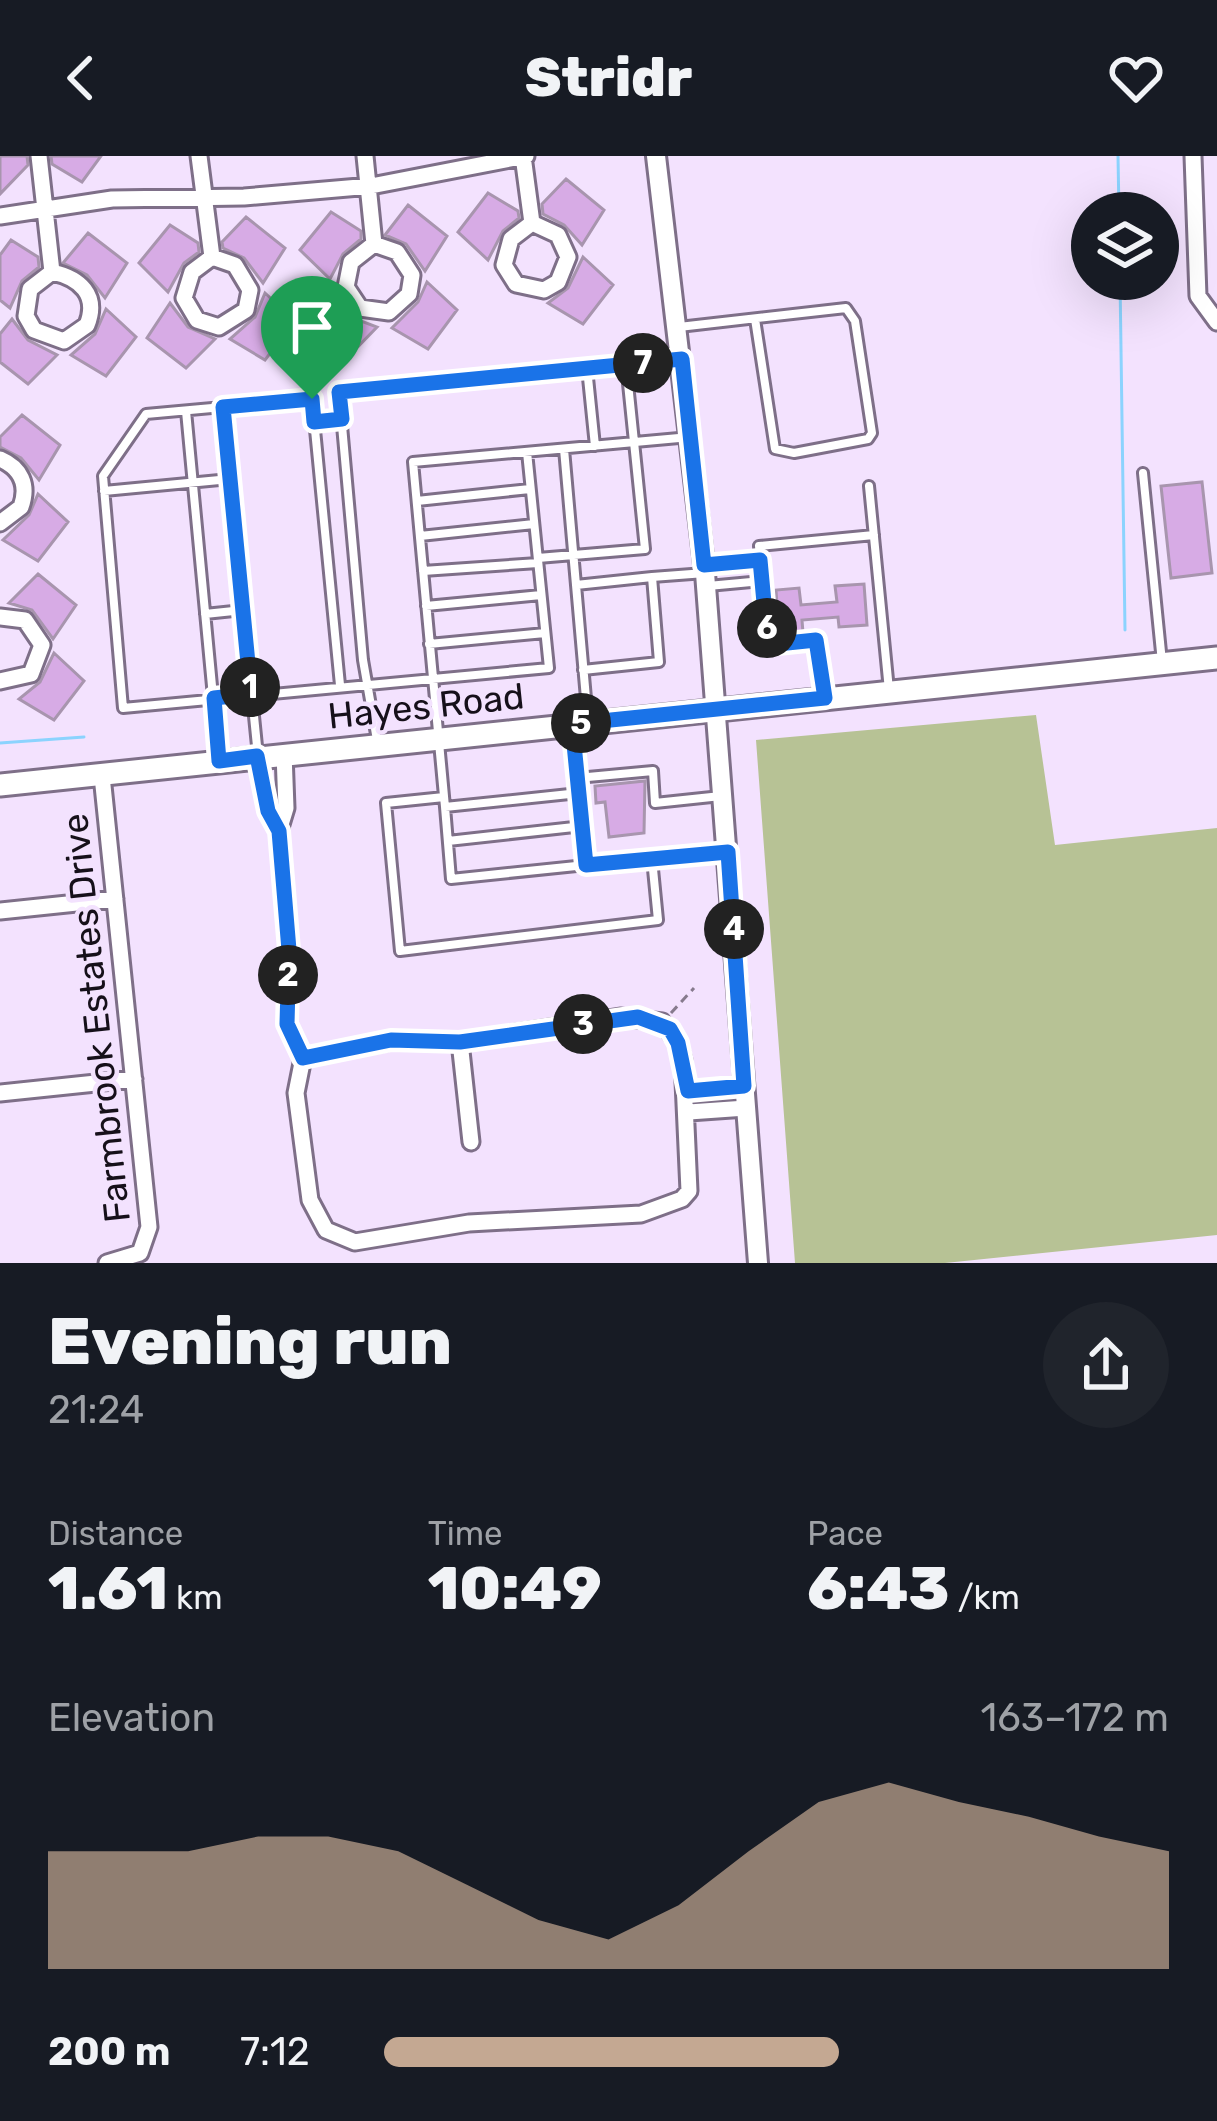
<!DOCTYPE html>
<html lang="en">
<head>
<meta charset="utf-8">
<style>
	:root { --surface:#171b24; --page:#20242c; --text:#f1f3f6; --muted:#9ea1a6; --accent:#c4a892 }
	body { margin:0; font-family:Rubik,sans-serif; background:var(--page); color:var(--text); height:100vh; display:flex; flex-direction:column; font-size:45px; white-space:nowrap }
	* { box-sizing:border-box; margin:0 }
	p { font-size:39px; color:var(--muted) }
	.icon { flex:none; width:66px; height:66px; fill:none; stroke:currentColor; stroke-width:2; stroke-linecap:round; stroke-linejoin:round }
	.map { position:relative; height:1107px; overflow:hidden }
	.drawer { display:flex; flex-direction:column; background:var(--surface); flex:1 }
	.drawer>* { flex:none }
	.controls { position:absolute; left:1071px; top:36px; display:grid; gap:24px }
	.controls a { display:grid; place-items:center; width:108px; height:108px; border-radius:50%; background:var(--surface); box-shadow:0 12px 48px #0002; font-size:60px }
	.pin { position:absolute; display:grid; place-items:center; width:102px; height:102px; color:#fff; margin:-123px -51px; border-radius:50% 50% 50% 0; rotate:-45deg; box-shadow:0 0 12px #0007 }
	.pin .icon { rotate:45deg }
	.km { position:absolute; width:60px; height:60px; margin:-30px; border-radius:50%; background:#222; color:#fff; font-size:33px; line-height:60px; text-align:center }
	.round { display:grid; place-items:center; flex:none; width:126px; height:126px; border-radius:63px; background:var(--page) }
	.headline { display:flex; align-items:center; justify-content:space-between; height:204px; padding:0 48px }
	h1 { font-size:66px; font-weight:800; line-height:90px }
	.figures { display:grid; grid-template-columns:repeat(3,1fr); gap:18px; height:204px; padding:12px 48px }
	.figures div { display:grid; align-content:center }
	.figures b { font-size:60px; font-weight:800 }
	.figures small { font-size:33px; font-weight:400 }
	.figures p { font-size:33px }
	.chart { height:336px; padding:24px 48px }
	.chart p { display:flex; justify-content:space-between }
	.chart svg { width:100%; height:216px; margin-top:12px; fill:var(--accent); opacity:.7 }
	ul { padding:0 48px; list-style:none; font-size:39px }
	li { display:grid; grid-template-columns:192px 144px 1fr; align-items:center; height:90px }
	li i { height:30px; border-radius:15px; background:var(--accent) }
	header { display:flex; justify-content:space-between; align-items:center; height:156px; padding:0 48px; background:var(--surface); font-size:54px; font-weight:800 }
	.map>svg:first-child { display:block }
	.green { fill:#b7c295 }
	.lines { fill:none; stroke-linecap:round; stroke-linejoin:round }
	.stream { stroke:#8bd3fe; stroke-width:3 }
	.building { fill:#d7abe5; stroke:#a895ae; stroke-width:3 }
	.service-casing { stroke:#7e6f88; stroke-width:14 }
	.minor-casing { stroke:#7e6f88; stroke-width:21 }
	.tertiary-casing { stroke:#7e6f88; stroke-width:24 }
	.secondary-casing { stroke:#7e6f88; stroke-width:27 }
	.path { stroke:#867a8d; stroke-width:3; stroke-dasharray:9 6; stroke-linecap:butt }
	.service { stroke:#fff; stroke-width:8 }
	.minor { stroke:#fff; stroke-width:15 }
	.tertiary { stroke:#fff; stroke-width:18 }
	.secondary { stroke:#fff; stroke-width:21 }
	.route-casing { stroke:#fff; stroke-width:24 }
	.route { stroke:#1a73e8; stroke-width:15 }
	.labels { text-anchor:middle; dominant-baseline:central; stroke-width:9; stroke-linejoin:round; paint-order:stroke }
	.street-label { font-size:36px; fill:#16101a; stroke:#f3e2fe }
</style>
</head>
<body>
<header><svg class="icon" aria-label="back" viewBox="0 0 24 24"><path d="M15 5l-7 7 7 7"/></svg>Stridr<svg class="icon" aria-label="heart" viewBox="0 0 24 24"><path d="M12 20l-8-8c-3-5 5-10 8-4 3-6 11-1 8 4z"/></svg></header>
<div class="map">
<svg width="1217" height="1107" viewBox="0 0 1217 1107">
	<rect width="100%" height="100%" fill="#f3e2fe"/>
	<path class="green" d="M 1036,559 L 1055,689 L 1217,672 L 1217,1079 L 945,1107 L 795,1107 L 756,584 Z"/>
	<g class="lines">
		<path class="stream" d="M 1118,0 L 1119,57
			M 1120,123 L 1125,474
			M 0,587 L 84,581"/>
	</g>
	<path class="building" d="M 0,0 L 27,0 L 28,9 L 0,38 Z
		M 51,0 L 101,0 L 82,26 L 52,8 Z
		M 566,23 L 604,54 L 582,89 L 564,69 L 543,58 L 542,48 Z
		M 488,37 L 518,55 L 519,62 L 503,75 L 488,104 L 458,76 Z
		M 408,49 L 447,80 L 425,115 L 406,88 L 385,79 Z
		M 331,56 L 361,75 L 361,83 L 343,98 L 330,123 L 300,94 Z
		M 246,61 L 285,92 L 263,127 L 244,102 L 223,92 L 222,86 Z
		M 170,69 L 198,87 L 199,96 L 184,107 L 168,136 L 139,107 Z
		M 88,77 L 127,107 L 105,142 L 87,119 L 63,107 Z
		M 11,84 L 38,101 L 39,111 L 22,125 L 10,152 L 0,144 L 0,99 Z
		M 583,101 L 613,129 L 583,168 L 548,147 L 568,132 Z
		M 427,126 L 457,154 L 428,193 L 392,172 L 418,146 Z
		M 332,136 L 353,162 L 377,171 L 348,201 L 310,170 Z
		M 265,137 L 295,165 L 265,204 L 230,183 L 255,161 Z
		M 170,147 L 188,171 L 215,183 L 186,212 L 147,182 Z
		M 106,153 L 136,181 L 106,220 L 71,199 L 95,178 Z
		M 12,163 L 28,184 L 57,199 L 28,228 L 0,206 L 0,178 Z
		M 22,259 L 60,289 L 39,324 L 21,302 L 0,291 L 0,281 Z
		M 1202,326 L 1212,417 L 1171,422 L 1161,330 Z
		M 38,338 L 68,366 L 38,405 L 3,384 L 29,359 Z
		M 38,418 L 76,449 L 53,483 L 32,454 L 9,447 Z
		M 864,428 L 867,469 L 839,471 L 838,461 L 802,464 L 803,477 L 779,480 L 776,434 L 799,432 L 801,449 L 837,446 L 835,430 Z
		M 54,497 L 84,525 L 54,564 L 19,543 L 40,526 Z
		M 645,625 L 644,677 L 609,681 L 605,646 L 596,647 L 595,630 Z"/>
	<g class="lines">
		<defs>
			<path id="service" d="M 679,171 L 846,152 L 855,165 L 872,277 L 868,283 L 794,297 L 775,293 L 755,163
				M 587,212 L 595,290
				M 223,251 L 258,600
				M 186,255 L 219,604
				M 314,266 L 342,263
				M 564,293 L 588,565
				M 1143,317 L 1162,506
				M 869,330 L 889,534
				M 104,335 L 230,323
				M 417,345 L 530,333
				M 420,380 L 534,368
				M 538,402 L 645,393 L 626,208
				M 708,409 L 760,404
				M 423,415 L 538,407
				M 576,429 L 652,421
				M 708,430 L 762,425
				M 426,450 L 541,439
				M 205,458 L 243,454
				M 429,488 L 545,477
				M 583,514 L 659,506 L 652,421 L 705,417
				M 340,529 L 312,243 L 146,258 L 103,320 L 123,552 L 549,512 L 527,296
				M 825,542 L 816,484 L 768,489 L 759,390 L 874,379
				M 573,572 L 577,622 L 653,615 L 655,647 L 721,640
				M 377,584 L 363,504 L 339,236 L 680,203
				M 577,622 L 587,709 L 725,696
				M 579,637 L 445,651 L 413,306 L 690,281
				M 444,641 L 386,647 L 400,795 L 658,764 L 652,703
				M 445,651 L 451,723 L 586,709
				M 448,685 L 583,670"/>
			<path id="minor" d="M 39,0 L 52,116 L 30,133 L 26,160 L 34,174 L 64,185 L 87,169 C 99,139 80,122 52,116
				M 199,0 L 212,101 L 192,116 L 184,142 L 197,164 L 219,171 L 246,154 L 250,134 L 235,109 L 212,101
				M 365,0 L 374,88 L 351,106 L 346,131 L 360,152 L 389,156 L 409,138 L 412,119 L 397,96 L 374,88
				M 523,0 L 532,67 L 511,83 L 504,109 L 516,128 L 544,134 L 558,126 L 568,101 L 558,79 L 532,67
				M 1193,0 L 1198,140 L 1217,166
				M 0,60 L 112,43 L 244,41 L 371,30 L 526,0
				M 0,303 C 21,312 29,329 21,351 L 0,367
				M 0,461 L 25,464 L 42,489 L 31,518 L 0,525
				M 284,597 L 286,652 L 279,675 L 289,794 L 287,868 L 303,902 L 296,937 L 310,1044 L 326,1074 L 355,1086 L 469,1067 L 641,1058 L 682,1043 L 689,1035 L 683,904 L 678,887 L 662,866 L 620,861 L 460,886 L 391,885 L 303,902
				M 258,600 L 268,655 L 279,675
				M 102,620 L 149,1071 L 140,1097 L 107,1107
				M 0,755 L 115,743
				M 460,886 L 471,986
				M 688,935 L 744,930
				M 0,937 L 134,923
				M 689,956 L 746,952"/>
			<path id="tertiary" d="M 656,0 L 705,417 L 758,1107"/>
			<path id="secondary" d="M 0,629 L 1217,502"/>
		</defs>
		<use href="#service" class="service-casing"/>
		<use href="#minor" class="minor-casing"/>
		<use href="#tertiary" class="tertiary-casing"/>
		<use href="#secondary" class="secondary-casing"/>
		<path class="path" d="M 671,857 L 694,832"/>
		<use href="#service" class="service"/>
		<use href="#minor" class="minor"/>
		<use href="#tertiary" class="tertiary"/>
		<use href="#secondary" class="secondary"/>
	</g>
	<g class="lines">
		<defs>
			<path id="route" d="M 682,203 L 704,409 L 760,404 L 768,489 L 816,484 L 825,542 L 572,568 L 586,709 L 728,696 L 744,930 L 688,935 L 678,887 L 670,873 L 638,861 L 460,886 L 391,884 L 303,902 L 287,868 L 289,794 L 279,675 L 268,655 L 257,600 L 219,605 L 214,542 L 251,538 L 223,251 L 312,243 L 314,266 L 342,263 L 339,236 Z"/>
		</defs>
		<use href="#route" class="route-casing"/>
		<use href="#route" class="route"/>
	</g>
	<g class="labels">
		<g class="street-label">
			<text transform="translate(426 550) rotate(-6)">Hayes Road</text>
			<text transform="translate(96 862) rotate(-96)">Farmbrook Estates Drive</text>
		</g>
	</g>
</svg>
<div class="controls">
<a><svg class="icon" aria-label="layers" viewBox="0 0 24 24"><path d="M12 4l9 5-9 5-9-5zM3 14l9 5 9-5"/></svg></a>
</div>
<div class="pin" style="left:312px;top:243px;background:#1e9e55"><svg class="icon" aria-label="arrive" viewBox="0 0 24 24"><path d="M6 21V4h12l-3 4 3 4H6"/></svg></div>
<b class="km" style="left:250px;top:531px">1</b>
<b class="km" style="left:288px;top:819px">2</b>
<b class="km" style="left:583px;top:868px">3</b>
<b class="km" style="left:734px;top:773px">4</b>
<b class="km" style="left:581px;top:567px">5</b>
<b class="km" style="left:767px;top:472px">6</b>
<b class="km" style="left:643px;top:207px">7</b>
</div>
<section class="drawer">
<div class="headline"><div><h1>Evening run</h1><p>21:24</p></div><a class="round"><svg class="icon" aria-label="share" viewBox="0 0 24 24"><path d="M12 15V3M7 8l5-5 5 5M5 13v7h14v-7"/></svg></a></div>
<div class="figures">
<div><p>Distance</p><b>1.61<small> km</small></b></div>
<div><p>Time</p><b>10:49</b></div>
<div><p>Pace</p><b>6:43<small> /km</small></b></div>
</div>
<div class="chart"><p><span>Elevation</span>163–172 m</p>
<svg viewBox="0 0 160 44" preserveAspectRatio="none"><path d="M0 44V20L10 20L20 20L30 17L40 17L50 20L60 27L70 34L80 38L90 31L100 20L110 10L120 6L130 10L140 13L150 17L160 20V44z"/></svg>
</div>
<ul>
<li><b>200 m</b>7:12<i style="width:58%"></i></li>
</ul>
</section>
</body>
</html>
